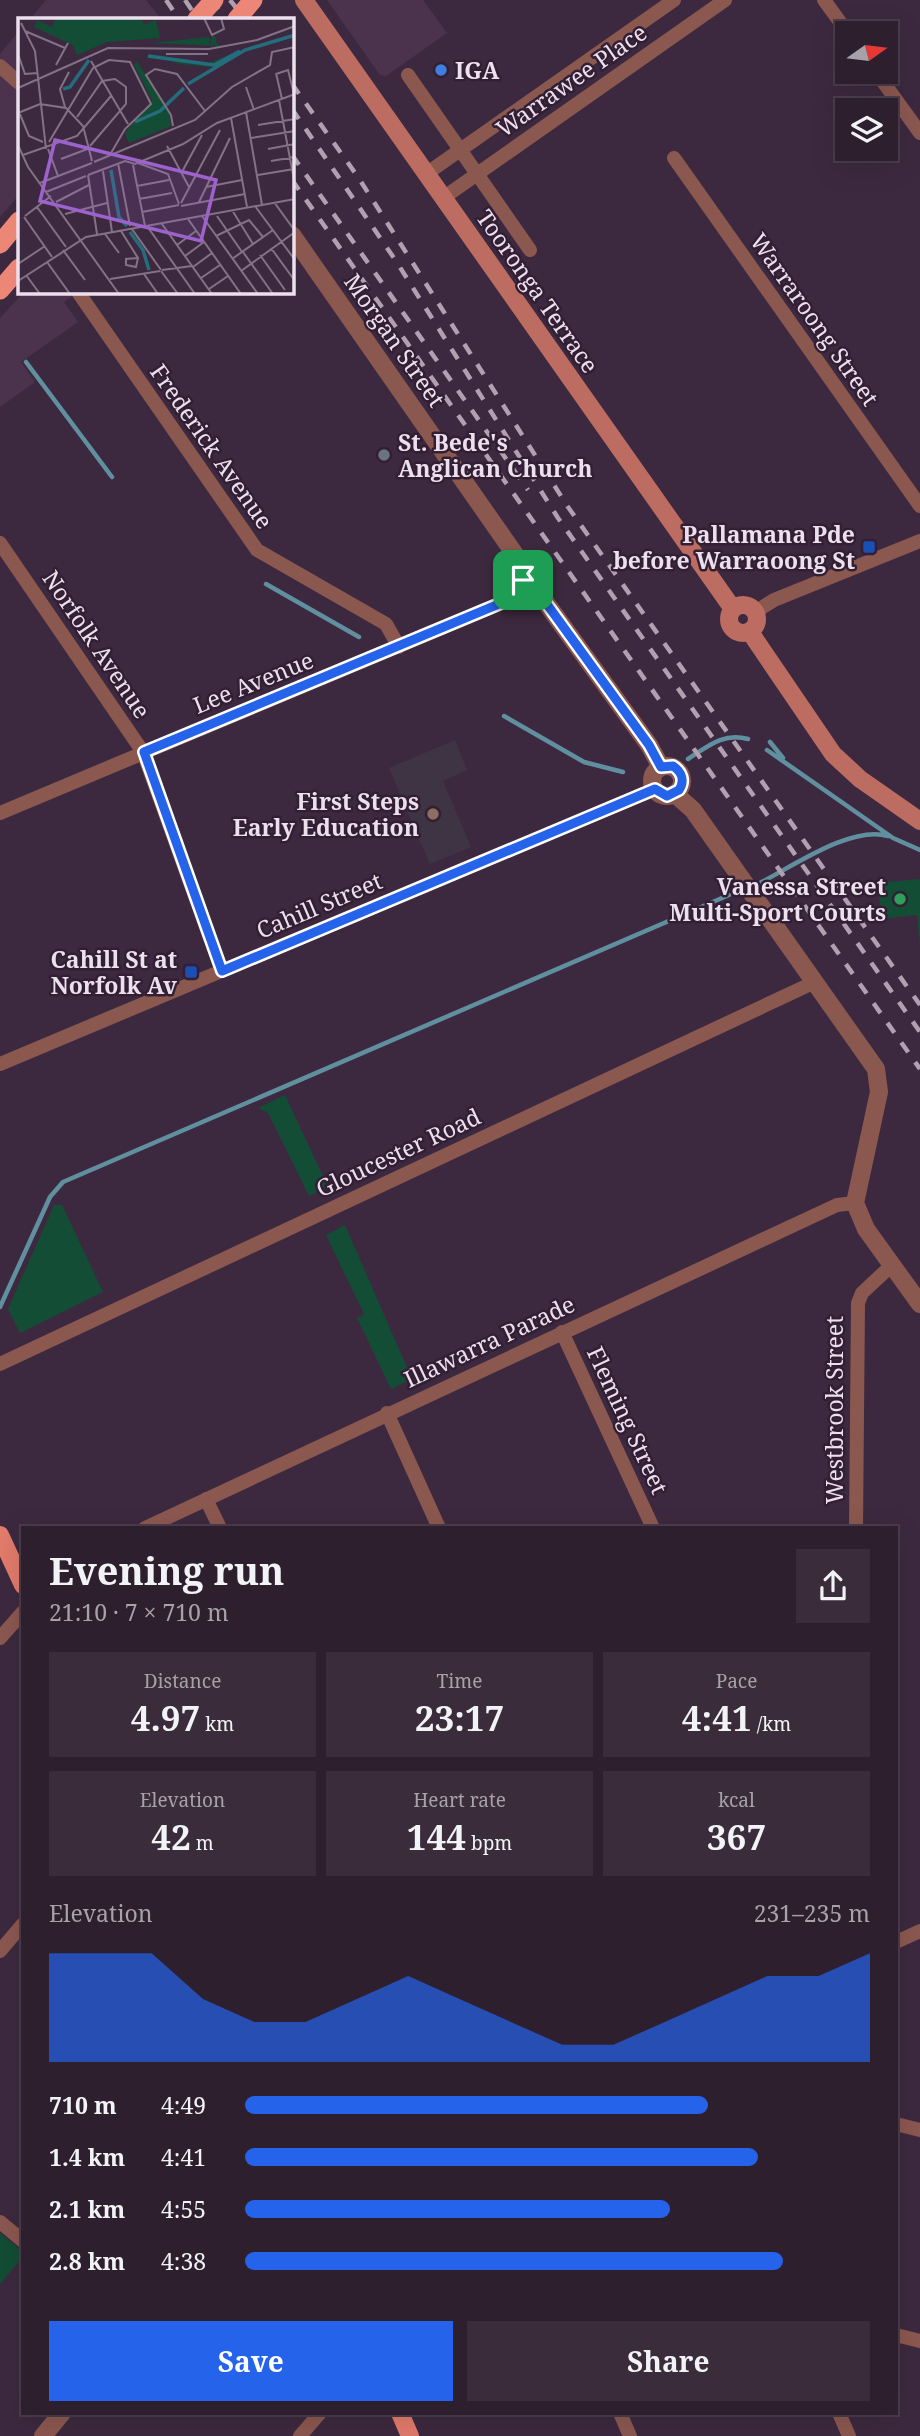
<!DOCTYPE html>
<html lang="en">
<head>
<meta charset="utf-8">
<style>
	:root { --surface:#2e1f2f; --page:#3a2c3b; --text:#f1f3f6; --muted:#a7a2aa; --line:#493d4b; --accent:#2563eb }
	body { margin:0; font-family:"Noto Serif",serif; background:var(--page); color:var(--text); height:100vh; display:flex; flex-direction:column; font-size:26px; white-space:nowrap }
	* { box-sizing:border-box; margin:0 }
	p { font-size:23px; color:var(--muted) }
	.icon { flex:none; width:38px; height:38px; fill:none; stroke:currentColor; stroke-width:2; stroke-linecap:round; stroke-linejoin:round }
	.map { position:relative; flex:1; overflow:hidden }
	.details { position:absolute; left:21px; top:1526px; width:877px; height:889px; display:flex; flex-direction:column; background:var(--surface); border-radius:0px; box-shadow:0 7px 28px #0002,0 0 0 2px var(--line) }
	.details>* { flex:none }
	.needle { width:46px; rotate:76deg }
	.controls { position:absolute; left:835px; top:21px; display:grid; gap:14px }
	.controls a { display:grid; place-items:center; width:63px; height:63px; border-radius:0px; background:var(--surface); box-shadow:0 7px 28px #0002,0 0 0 2px var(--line); font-size:35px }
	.pin { position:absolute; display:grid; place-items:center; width:60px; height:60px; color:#fff; margin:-30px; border-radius:14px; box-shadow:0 4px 10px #0006 }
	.round { display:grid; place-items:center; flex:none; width:74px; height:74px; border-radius:0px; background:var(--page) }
	.summary { display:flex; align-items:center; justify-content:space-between; height:119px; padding:0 28px }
	h1 { font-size:38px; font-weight:700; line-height:52px }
	.stats { display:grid; grid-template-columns:repeat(3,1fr); gap:10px; height:119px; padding:7px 28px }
	.stats div { display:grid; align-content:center; border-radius:0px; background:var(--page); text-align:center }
	.stats b { font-size:35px; font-weight:700 }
	.stats small { font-size:19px; font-weight:400 }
	.stats p { font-size:19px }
	.chart { height:196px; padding:14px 28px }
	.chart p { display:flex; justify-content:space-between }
	.chart svg { width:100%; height:126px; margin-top:7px; fill:var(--accent); opacity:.7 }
	.button { display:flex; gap:14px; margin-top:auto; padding:14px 28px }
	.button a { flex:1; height:80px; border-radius:0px; background:var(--accent); color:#fff; font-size:28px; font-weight:700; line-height:80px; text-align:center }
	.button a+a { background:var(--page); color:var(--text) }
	ul { padding:0 28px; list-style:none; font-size:23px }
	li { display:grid; grid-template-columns:112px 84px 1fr; align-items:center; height:52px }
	li i { height:18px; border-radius:9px; background:var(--accent) }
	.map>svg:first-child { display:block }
	.built { fill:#4b334d }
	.education { fill:#3f3444 }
	.green { fill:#134d35 }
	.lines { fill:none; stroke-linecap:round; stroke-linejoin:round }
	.stream { stroke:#60909f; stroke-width:4.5 }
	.minor { stroke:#8b5850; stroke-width:14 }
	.tertiary { stroke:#8b5850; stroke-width:18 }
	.secondary { stroke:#bc6c60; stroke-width:18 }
	.primary { stroke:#e27b6b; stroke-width:18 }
	.trunk { stroke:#ec8777; stroke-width:19 }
	.rail { stroke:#b0a0b1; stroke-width:4.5; stroke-dasharray:12 12; stroke-linecap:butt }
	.trunk-bridge { stroke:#ec8777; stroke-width:19 }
	.route-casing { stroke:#fff; stroke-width:14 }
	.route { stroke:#2563eb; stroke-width:9 }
	.shop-dot { fill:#3f7fe0; stroke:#331f34; stroke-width:2.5 }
	.worship-dot { fill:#6b7280; stroke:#331f34; stroke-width:2.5 }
	.transit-dot { fill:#1a4fb4; stroke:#331f34; stroke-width:2.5 }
	.education-dot { fill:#8d6e63; stroke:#331f34; stroke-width:2.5 }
	.leisure-dot { fill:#2e9e5b; stroke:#331f34; stroke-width:2.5 }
	.labels { text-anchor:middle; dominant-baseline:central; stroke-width:5; stroke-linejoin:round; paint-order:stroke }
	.poi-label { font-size:23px; font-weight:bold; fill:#ede0ee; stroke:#331f34; text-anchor:end }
	.street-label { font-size:23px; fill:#ede0ee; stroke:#331f34 }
	.inset-river { fill:none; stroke:#246d7d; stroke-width:3.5 }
	.inset-road { fill:none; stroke:#837285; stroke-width:2 }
	.view { fill:#9d62cd; fill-opacity:0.15; stroke:#9d62cd; stroke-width:3.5 }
	.inset-edge { fill:none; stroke:#ede0ee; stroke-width:3.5 }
</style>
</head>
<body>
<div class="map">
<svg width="920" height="2436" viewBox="0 0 920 2436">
	<rect width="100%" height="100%" fill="#3d293f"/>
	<path class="built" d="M 46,0 L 146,0 L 161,19 L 30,19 Z
		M 327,0 L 423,0 L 447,33 L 386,76 L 380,75 Z
		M 19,31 L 19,195 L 0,217 L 0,54 Z
		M 24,292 L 78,292 L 64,302 L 78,322 L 21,362 L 35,382 L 0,407 L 0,318 Z"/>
	<path class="education" d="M 455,740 L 467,770 L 443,781 L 471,847 L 430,864 L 389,768 Z"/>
	<path class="green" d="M 920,879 L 920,946 L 917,915 L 881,919 L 878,883 Z
		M 285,1095 L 328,1187 L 309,1196 L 268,1113 L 258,1108 Z
		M 54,1205 L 62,1205 L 103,1292 L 20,1333 L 8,1309 Z
		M 345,1225 L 412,1379 L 391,1389 L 357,1318 L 364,1314 L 326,1235 Z
		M 0,2233 L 23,2252 L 23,2257 L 0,2284 Z"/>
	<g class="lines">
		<path class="stream" d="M 26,362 L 112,477
			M 266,584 L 359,637
			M 504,716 L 584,762 L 623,772
			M 770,742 L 783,758
			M 767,750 L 893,838 L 920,850
			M 688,759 C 708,746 724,732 748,739
			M 758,884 C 792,867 851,825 888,836
			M 0,1307 L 50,1197 L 63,1182 L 729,895"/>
		<path class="minor" d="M 824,0 L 848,33
			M 0,66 L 19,83
			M 876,72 L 920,133
			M 408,75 L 530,250
			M 674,158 L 920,506
			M 426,174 L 674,0
			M 443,198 L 725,0
			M 78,292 L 257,550 L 386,624 L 399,647
			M 0,543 L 143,752 L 222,971
			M 755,612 L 774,600 L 920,541
			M 0,813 L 523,594
			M 0,1064 L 655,789
			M 562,1332 L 653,1528
			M 0,1364 L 815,982
			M 387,1413 L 439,1528
			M 206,1499 L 220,1528
			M 145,1528 L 837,1205 L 855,1203
			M 856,1528 L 858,1303 L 862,1293 L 892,1265
			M 0,1638 L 23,1612
			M 896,1942 L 920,1931
			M 0,1951 L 23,1924
			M 896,2124 L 920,2130
			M 0,2222 L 23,2241
			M 896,2335 L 920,2341
			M 620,2413 L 630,2436
			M 839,2413 L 849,2436
			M 300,2436 L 320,2413"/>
		<path class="tertiary" d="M 292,235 L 530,576
			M 530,576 L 521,584 L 523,594 L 530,599 L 541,596
			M 541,596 L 649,745 L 661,767
			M652 781a15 15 0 1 1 30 0a15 15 0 1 1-30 0Z
			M 675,794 L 693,810 L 876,1069 L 879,1092 L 855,1203 L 866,1229 L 920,1304
			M 43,2436 L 62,2413"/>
		<path class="secondary" d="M 304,0 L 733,609
			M729 619a14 14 0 1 1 28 0a14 14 0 1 1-28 0Z
			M 750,632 L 833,754 L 860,779 L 920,821"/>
		<path class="primary" d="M 0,1535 L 23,1585
			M 400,2413 L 410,2436"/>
		<path class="trunk" d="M 0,244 L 19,221
			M 0,290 L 19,268"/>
		<path class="rail" d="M 166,0 L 179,19
			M 185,0 L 198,19
			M 211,0 L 226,19
			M 230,0 L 245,19
			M 292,84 L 358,177 L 568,507 L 920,1005
			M 292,109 L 396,261 L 558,518 L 920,1032
			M 292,155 L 528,490
			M 292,180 L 920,1069"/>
		<path class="trunk-bridge" d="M 197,19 L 214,0
			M 237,19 L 253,0"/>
	</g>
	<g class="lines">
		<defs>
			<path id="route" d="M 530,576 L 543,581 L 541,596 L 649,745 L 661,767 L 673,766 C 682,772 685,781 679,790 L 667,796 L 655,789 L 222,971 L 144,752 L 523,594 L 521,584 Z"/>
		</defs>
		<use href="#route" class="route-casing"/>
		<use href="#route" class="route"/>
	</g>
	<circle class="shop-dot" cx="441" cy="70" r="7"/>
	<circle class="worship-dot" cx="384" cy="455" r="7"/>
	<g class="transit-dot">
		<rect x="862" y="540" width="14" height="14" rx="3.5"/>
		<rect x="184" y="965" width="14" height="14" rx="3.5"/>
	</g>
	<circle class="education-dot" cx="433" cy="814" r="7"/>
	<circle class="leisure-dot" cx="900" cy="899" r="7"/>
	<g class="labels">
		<g class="poi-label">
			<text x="455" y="70" text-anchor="start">IGA</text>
			<text x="398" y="442" text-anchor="start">St. Bede's<tspan x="398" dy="26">Anglican Church</tspan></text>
			<text x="855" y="534">Pallamana Pde<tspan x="855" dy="26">before Warraoong St</tspan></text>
			<text x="419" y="801">First Steps<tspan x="419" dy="26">Early Education</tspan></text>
			<text x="886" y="886">Vanessa Street<tspan x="886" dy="26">Multi-Sport Courts</tspan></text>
			<text x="177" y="959">Cahill St at<tspan x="177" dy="26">Norfolk Av</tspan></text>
		</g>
		<g class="street-label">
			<text transform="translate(571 80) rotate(-35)">Warrawee Place</text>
			<text transform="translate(538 291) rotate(55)">Tooronga Terrace</text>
			<text transform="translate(815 319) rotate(55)">Warraroong Street</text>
			<text transform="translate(395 340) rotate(55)">Morgan Street</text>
			<text transform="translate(212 446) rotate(55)">Frederick Avenue</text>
			<text transform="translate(97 644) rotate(56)">Norfolk Avenue</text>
			<text transform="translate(253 682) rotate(-22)">Lee Avenue</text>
			<text transform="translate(319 905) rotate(-23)">Cahill Street</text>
			<text transform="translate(398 1152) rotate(-25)">Gloucester Road</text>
			<text transform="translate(489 1341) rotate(-25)">Illawarra Parade</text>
			<text transform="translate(834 1410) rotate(-90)">Westbrook Street</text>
			<text transform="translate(628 1420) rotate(65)">Fleming Street</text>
		</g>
	</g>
	<g transform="translate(18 18)">
		<rect width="276" height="276" fill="#3d293f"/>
		<path d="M 37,0 L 123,0 L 126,6 L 138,2 L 142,20 L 89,24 L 59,37 L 55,27 L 16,9 L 19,2 L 34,9 ZM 194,18 L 197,18 L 199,26 L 203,28 L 133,25 L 191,19 L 192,27 ZM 216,35 L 193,49 L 161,46 L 131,36 L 191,45 ZM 119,43 L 151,95 L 153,108 L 111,125 L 107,115 L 134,82 L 116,47 Z" fill="#134d35"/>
		<path class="inset-river" d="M 130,38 L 196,47 L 222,33M 170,66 L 227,32 L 277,17M 45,71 L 52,69 L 71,42M 117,104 L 142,93 L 166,70M 93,152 L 101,199 L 109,208M 112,214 L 125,232 L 131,252"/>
		<path class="inset-road" d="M 186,0 L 194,17 L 206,11 L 203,0M 3,5 L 17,33 L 28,131M 7,13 L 47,30M 0,36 L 7,56 L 20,55M 148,36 L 190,36M 73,43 L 110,106M 38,47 L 50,25M 258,55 L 264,81M 258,56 L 270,52 L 276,76M 228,69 L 236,92M 0,70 L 90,30 L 191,31 L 239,22 L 277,8M 261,82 L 277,167M 47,89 L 42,71 L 51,54M 1,94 L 11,118 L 25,124M 228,94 L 244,187M 0,95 L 22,86 L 48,90 L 65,108 L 74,143M 59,99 L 84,63 L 97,61 L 108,69 L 108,86 L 72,128M 213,100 L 229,189M 240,107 L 277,101M 155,108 L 153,97 L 128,57 L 137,51 L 159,56 L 187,93M 233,120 L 277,113M 31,124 L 75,50 L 91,42 L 112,44 L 133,86 L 107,111 L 93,135M 0,127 L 10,149 L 101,276M 149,128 L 171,169M 30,131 L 40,158M 250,131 L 277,126M 5,137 L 59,118 L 93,78M 43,141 L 72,130M 253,143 L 277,139M 76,144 L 177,102 L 214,69 L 252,47 L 254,34 L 277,29M 100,145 L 112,208M 120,145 L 150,156 L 161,186M 115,147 L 127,208M 165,152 L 184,117M 85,153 L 94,214M 70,157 L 107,143 L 117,146 L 165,126 L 199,105 L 277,76M 70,157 L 79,216M 240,157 L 276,151M 22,165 L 74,145M 119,168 L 151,162M 188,169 L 224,162M 28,174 L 68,158M 121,181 L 154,175M 38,184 L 71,167M 181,184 L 212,120M 256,184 L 277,213M 163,185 L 202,112M 163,188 L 227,176M 237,188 L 277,242M 19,189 L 48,229M 214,192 L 235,226M 124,194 L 161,187M 47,196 L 89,185M 7,198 L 33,178M 184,198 L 240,276M 199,198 L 224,234M 6,199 L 34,239M 170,201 L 223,276M 144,206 L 194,276M 129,208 L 177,276M 114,211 L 143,252M 103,213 L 120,240 L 118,249 L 108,247 L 108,241 L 120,240M 87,216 L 101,235M 198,218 L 231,202 L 245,219M 159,227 L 178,213M 253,230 L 277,263M 45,232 L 67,262M 225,234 L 255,276M 242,237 L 267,272M 167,238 L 186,224M 214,241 L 255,212M 29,244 L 52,276M 0,246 L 27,228M 175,249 L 194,235M 144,252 L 174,248M 143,253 L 160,276M 223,253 L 277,214M 126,256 L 140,276M 8,257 L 22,276M 183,260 L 202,247M 92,261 L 142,253M 0,263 L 68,219 L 277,181M 191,271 L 210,258"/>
		<path class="view" d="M 37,122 L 198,162 L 183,223 L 22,183 Z"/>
		<rect width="276" height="276" class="inset-edge"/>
	</g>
</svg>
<div class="controls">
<a><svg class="needle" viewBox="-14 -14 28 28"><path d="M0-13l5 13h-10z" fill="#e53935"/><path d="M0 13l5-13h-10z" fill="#a7a2aa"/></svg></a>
<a><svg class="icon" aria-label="layers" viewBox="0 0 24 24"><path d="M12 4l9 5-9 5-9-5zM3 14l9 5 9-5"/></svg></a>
</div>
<div class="pin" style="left:523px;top:580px;background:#1e9e55"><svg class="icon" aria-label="arrive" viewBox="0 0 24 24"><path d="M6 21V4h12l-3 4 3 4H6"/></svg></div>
<section class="details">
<div class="summary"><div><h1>Evening run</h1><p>21:10 · 7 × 710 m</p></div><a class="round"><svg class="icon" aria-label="share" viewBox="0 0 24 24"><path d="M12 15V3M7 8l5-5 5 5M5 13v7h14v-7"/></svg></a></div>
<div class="stats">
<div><p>Distance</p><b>4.97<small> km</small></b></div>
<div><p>Time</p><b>23:17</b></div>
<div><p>Pace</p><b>4:41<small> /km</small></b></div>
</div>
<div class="stats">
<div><p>Elevation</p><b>42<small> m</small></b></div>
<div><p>Heart rate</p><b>144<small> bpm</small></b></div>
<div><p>kcal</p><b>367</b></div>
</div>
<div class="chart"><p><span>Elevation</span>231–235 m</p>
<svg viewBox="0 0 160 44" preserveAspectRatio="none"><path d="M0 44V6L10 6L20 6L30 22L40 30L50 30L60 22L70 14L80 22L90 30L100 38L110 38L120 30L130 22L140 14L150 14L160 6V44z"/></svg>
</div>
<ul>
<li><b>710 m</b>4:49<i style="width:74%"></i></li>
<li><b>1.4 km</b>4:41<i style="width:82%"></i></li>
<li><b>2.1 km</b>4:55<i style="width:68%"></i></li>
<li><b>2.8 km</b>4:38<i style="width:86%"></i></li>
</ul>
<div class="button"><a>Save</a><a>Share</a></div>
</section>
</div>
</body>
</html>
